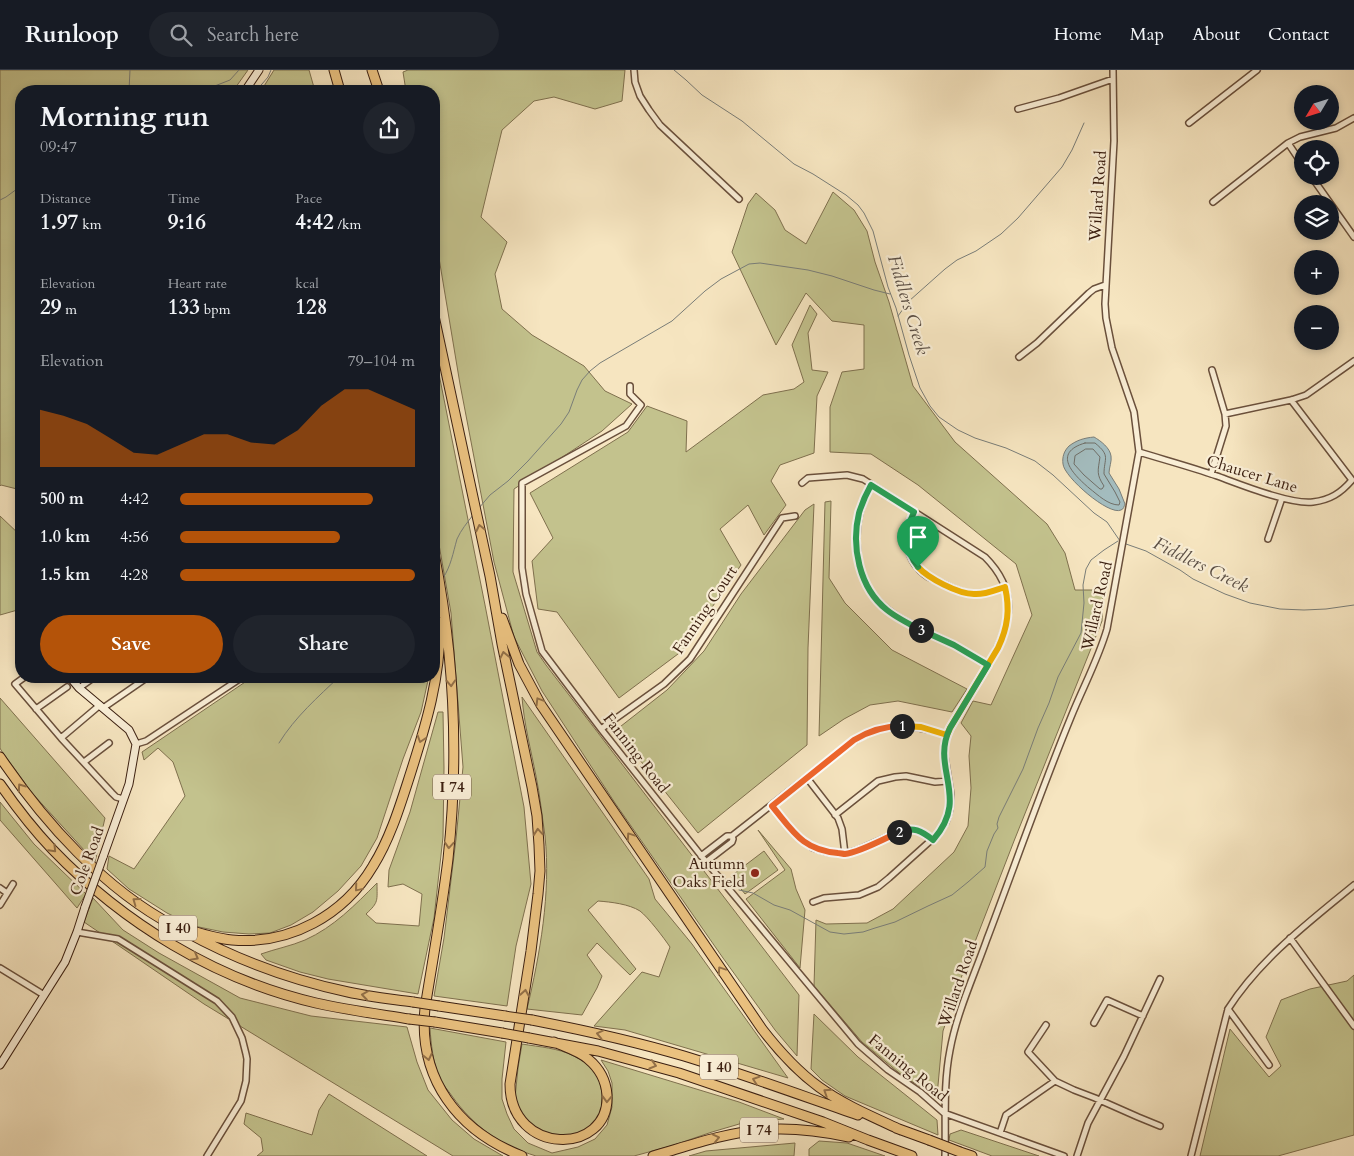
<!DOCTYPE html>
<html lang="en">
<head>
<meta charset="utf-8">
<style>
	:root { --surface:#171b24; --page:#20242c; --text:#f1f3f6; --muted:#9ea1a6; --line:#363941; --accent:#b45309 }
	body { margin:0; font-family:Cardo,serif; background:var(--page); color:var(--text); height:100vh; display:flex; flex-direction:column; font-size:19px; white-space:nowrap }
	* { box-sizing:border-box; margin:0 }
	p { font-size:16px; color:var(--muted) }
	.icon { flex:none; width:28px; height:28px; fill:none; stroke:currentColor; stroke-width:2; stroke-linecap:round; stroke-linejoin:round }
	.map { position:relative; flex:1; overflow:hidden }
	.side { position:absolute; left:15px; top:15px; width:425px; height:598px; display:flex; flex-direction:column; background:var(--surface); border-radius:20px; box-shadow:0 2px 8px #0003 }
	.side>* { flex:none }
	.needle { width:32px; rotate:232deg }
	.fabs { position:absolute; left:1294px; top:15px; display:grid; gap:10px }
	.fabs a { display:grid; place-items:center; width:45px; height:45px; border-radius:50%; background:var(--surface); box-shadow:0 2px 8px #0003; font-size:25px }
	.pin { position:absolute; display:grid; place-items:center; width:42px; height:42px; color:#fff; margin:-51px -21px; border-radius:50% 50% 50% 0; rotate:-45deg; box-shadow:0 0 5px #0007 }
	.pin .icon { rotate:45deg }
	.km { position:absolute; width:25px; height:25px; margin:-12px; border-radius:50%; background:#222; color:#fff; font-size:14px; line-height:25px; text-align:center }
	.round { display:grid; place-items:center; flex:none; width:52px; height:52px; border-radius:26px; background:var(--page) }
	.headline { display:flex; align-items:center; justify-content:space-between; height:85px; padding:0 25px }
	h1 { font-size:28px; font-weight:800; line-height:38px }
	.figures { display:grid; grid-template-columns:repeat(3,1fr); gap:8px; height:85px; padding:5px 25px }
	.figures div { display:grid; align-content:center }
	.figures b { font-size:21px; font-weight:800 }
	.figures small { font-size:14px; font-weight:400 }
	.figures p { font-size:14px }
	.chart { height:140px; padding:10px 25px }
	.chart p { display:flex; justify-content:space-between }
	.chart svg { width:100%; height:90px; margin-top:5px; fill:var(--accent); opacity:.7 }
	.primary-button { display:flex; gap:10px; margin-top:auto; padding:10px 25px }
	.primary-button a { flex:1; height:58px; border-radius:30px; background:var(--accent); color:#fff; font-size:20px; font-weight:800; line-height:58px; text-align:center }
	.primary-button a+a { background:var(--page); color:var(--text) }
	ul { padding:0 25px; list-style:none; font-size:16px }
	li { display:grid; grid-template-columns:80px 60px 1fr; align-items:center; height:38px }
	li i { height:12px; border-radius:6px; background:var(--accent) }
	header { display:flex; align-items:center; gap:30px; box-sizing:border-box; height:70px; padding:0 25px; background:var(--surface); border-bottom:1px solid var(--line) }
	header strong { font-size:24px }
	nav { display:flex; gap:28px; margin-inline-start:auto; font-size:18px }
	.search { width:350px; height:45px; background:var(--page); display:flex; align-items:center; gap:12px; box-sizing:border-box; padding:0 18px; border-radius:28px; color:var(--muted); font-size:19px }
	.map>svg:first-child { display:block }
	.green { fill:#c3c28d; stroke:#7f704e }
	.water { fill:#a3bcbe; stroke:#797d78 }
	.lines { fill:none; stroke-linecap:round; stroke-linejoin:round }
	.shore { stroke:#6f6e67; stroke-width:1 }
	.stream { stroke:#797d78; stroke-width:1 }
	.street-casing { stroke:#6a503c; stroke-width:8 }
	.secondary-casing { stroke:#3b1f10; stroke-width:9 }
	.highway-casing { stroke:#3b1f10; stroke-width:11 }
	.street { stroke:#f9eed6; stroke-width:5 }
	.secondary { stroke:#f9eed6; stroke-width:7 }
	.highway { stroke:#ebc280; stroke-width:9 }
	.secondary-bridge-casing { stroke:#3b1f10; stroke-width:9; stroke-linecap:butt }
	.highway-bridge-casing { stroke:#3b1f10; stroke-width:11; stroke-linecap:butt }
	.secondary-bridge { stroke:#f9eed6; stroke-width:7 }
	.highway-bridge { stroke:#ebc280; stroke-width:9 }
	.oneway { stroke:#937048 }
	.split-1-casing { stroke:#fff; stroke-width:10 }
	.split-2-casing { stroke:#fff; stroke-width:10 }
	.split-3-casing { stroke:#fff; stroke-width:10 }
	.split-4-casing { stroke:#fff; stroke-width:10 }
	.split-1 { stroke:#f5b400; stroke-width:6 }
	.split-2 { stroke:#f0652b; stroke-width:6 }
	.split-3 { stroke:#22a559; stroke-width:6 }
	.split-4 { stroke:#22a559; stroke-width:6 }
	.poi-dot { fill:#8f2418; stroke:#f9eed6; stroke-width:2 }
	.labels { text-anchor:middle; dominant-baseline:central; stroke-width:4.5; stroke-linejoin:round; paint-order:stroke }
	.shield { fill:#f9eed6; stroke:#745d4b; stroke-width:1 }
	.shield-label { font-size:15px; font-weight:bold; fill:#3b1f10 }
	.street-label { font-size:16px; fill:#3b1f10; stroke:#f9eed6 }
	.poi-label { font-size:16px; fill:#3b1f10; stroke:#f9eed6; text-anchor:end }
	.water-label { font-size:18px; font-style:italic; fill:#5a4e44; stroke:#f9eed6 }
</style>
</head>
<body>
<header>
<strong>Runloop</strong>
<div class="search"><svg class="icon" aria-label="search" viewBox="0 0 24 24"><circle cx="10" cy="10" r="6"/><path d="M15 15l6 6"/></svg>Search here</div>
<nav><a>Home</a><a>Map</a><a>About</a><a>Contact</a></nav>
</header>
<div class="map">
<svg width="1354" height="1086" viewBox="0 0 1354 1086">
	<rect width="100%" height="100%" fill="#f6e5c0"/>
	<filter id="stains"><feTurbulence type="fractalNoise" baseFrequency=".004" numOctaves="4"/><feColorMatrix values="0 0 0 0 .2 0 0 0 0 .09 0 0 0 0 .02 0 0 0 .5 -.17"/></filter>
	<radialGradient id="worn" r=".72"><stop offset=".6" stop-color="#630" stop-opacity="0"/><stop offset="1" stop-color="#630" stop-opacity=".3"/></radialGradient>
	<path class="green" d="M 0,0 L 248,0 L 233,21 L 21,21 L 21,420 L 1,415 L 0,416 Z
		M 274,0 L 309,0 L 315,21 L 261,21 Z
		M 408,0 L 625,0 L 622,31 L 595,39 L 554,27 L 534,31 L 502,60 L 481,147 L 507,172 L 495,204 L 502,239 L 532,265 L 584,296 L 605,321 L 632,334 L 602,361 L 514,419 L 513,502 L 537,582 L 546,595 L 799,925 L 797,986 L 775,960 L 723,888 L 615,733 L 542,621 L 514,567 L 494,492 L 460,314 L 438,182 L 434,145 L 434,21 L 406,21 L 403,2 Z
		M 833,122 L 854,140 L 867,161 L 875,192 L 889,232 L 913,316 L 955,372 L 1047,454 L 1065,483 L 1075,520 L 1103,520 L 1102,551 L 1014,771 L 961,908 L 943,961 L 937,1026 L 904,1007 L 862,972 L 814,916 L 816,850 L 826,854 L 867,853 L 893,839 L 954,782 L 968,756 L 971,718 L 969,686 L 971,666 L 961,653 L 973,631 L 991,635 L 1032,545 L 1016,494 L 918,415 L 871,384 L 830,382 L 830,337 L 842,302 L 864,299 L 864,255 L 832,251 L 806,223 L 776,275 L 732,182 L 748,134 L 756,123 L 775,140 L 785,160 L 806,174 Z
		M 810,235 L 817,244 L 808,263 L 812,300 L 828,302 L 817,326 L 814,383 L 780,395 L 771,411 L 786,435 L 764,465 L 748,435 L 720,459 L 741,495 L 682,581 L 619,628 L 557,542 L 538,539 L 532,491 L 553,468 L 530,423 L 628,362 L 647,336 L 687,351 L 686,382 L 763,325 L 794,319 L 804,312 L 792,275 Z
		M 434,279 L 485,535 L 524,737 L 531,814 L 516,876 L 507,936 L 434,926 L 444,868 L 456,769 L 463,697 L 451,543 L 434,446 Z
		M 831,431 L 829,508 L 845,533 L 892,580 L 967,619 L 952,642 L 898,631 L 870,635 L 844,649 L 819,666 L 825,432 Z
		M 814,434 L 808,578 L 807,675 L 698,763 L 616,660 L 667,620 L 704,581 L 741,524 L 805,440 Z
		M 0,446 L 21,466 L 21,539 L 0,545 Z
		M 254,606 L 429,606 L 421,642 L 403,689 L 377,768 L 361,796 L 338,821 L 313,842 L 291,855 L 270,863 L 249,864 L 223,862 L 194,856 L 167,843 L 129,819 L 107,799 L 109,786 L 134,799 L 185,726 L 173,692 L 158,678 L 144,690 L 142,682 Z
		M 522,627 L 649,809 L 655,829 L 692,874 L 788,1008 L 625,960 L 594,956 L 642,902 L 659,907 L 670,877 C 664,868 648,847 640,841 C 629,834 611,832 598,831 L 588,840 L 636,899 L 630,905 L 597,873 L 587,885 L 602,906 L 597,918 L 582,945 L 527,939 C 540,884 551,823 545,766 C 542,746 540,725 536,706 C 531,680 524,654 522,627 Z
		M 0,628 L 105,748 L 95,792 L 32,723 L 1,680 L 0,678 Z
		M 438,642 L 443,642 L 444,698 L 443,767 L 434,848 L 418,924 L 328,909 L 300,902 L 266,890 L 261,884 C 275,879 291,876 305,870 C 334,857 355,835 377,813 C 377,831 379,832 366,844 L 376,853 L 419,856 L 422,824 L 403,814 L 388,817 L 389,800 L 410,742 Z
		M 0,732 L 34,774 L 86,824 L 77,838 L 0,750 Z
		M 758,760 L 791,799 L 796,819 L 805,840 L 800,898 L 746,829 L 785,800 Z
		M 764,781 L 778,800 L 745,824 L 731,806 Z
		M 93,828 L 123,860 L 159,883 L 240,928 L 311,946 L 407,957 L 417,992 L 428,1020 L 452,1050 L 474,1069 L 503,1086 L 453,1086 L 204,934 L 84,852 Z
		M 1354,905 L 1354,1065 L 1278,1086 L 1200,1086 L 1230,959 L 1269,1007 L 1281,996 L 1266,967 L 1281,930 L 1310,919 L 1347,911 Z
		M 814,944 L 858,987 L 937,1050 L 938,1065 L 845,1026 L 822,1010 L 811,999 Z
		M 430,958 L 506,972 L 502,1009 L 502,1029 L 507,1044 L 514,1059 L 528,1073 L 552,1083 L 578,1077 L 595,1069 L 607,1055 L 612,1037 L 612,1013 L 608,1001 L 601,990 L 739,1032 L 784,1049 L 746,1052 L 712,1062 L 671,1076 L 634,1086 L 536,1086 C 500,1075 474,1057 452,1026 C 448,1020 442,1014 439,1007 C 433,992 431,974 430,958 Z
		M 522,974 C 540,977 558,978 574,986 C 593,995 602,1008 602,1028 C 602,1037 601,1046 595,1053 C 591,1058 573,1067 566,1072 L 526,1055 L 515,1028 L 518,998 Z
		M 329,1024 L 427,1086 L 257,1086 L 263,1081 L 261,1068 L 244,1054 L 246,1043 L 312,1065 L 319,1040 Z
		M 961,1060 L 1039,1086 L 992,1086 L 949,1070 L 950,1064 Z
		M 819,1071 L 847,1073 L 885,1086 L 809,1086 L 809,1079 Z
		M 795,1073 L 794,1086 L 689,1086 L 706,1081 Z"/>
	<path class="water" d="M 1094,367 C 1101,371 1110,378 1111,386 C 1112,391 1109,398 1109,403 L 1119,419 L 1125,434 C 1124,436 1124,439 1121,440 C 1109,446 1064,407 1063,394 C 1062,387 1064,381 1069,376 C 1077,370 1084,368 1094,367 Z"/>
	<g class="lines">
		<path class="shore" d="M 1085,373 L 1095,373 C 1111,386 1104,388 1104,404 L 1115,422 L 1120,432 L 1119,435 C 1108,435 1098,425 1089,418 C 1074,405 1051,383 1085,373 Z
			M 1086,379 L 1093,379 L 1100,387 C 1098,401 1096,404 1104,416 L 1102,419 L 1100,419 L 1084,405 L 1074,394 L 1075,386 Z"/>
		<path class="stream" d="M 674,0 L 686,10 L 702,25 L 742,51 L 794,94 L 813,104 L 846,125 L 858,135 L 864,143 L 873,161 L 888,217 L 896,238 L 909,285 L 920,318 L 930,336 L 939,347 L 958,360 L 975,368 L 1006,378 L 1035,391 L 1053,405 L 1094,443 L 1107,452 L 1120,471
			M 129,21 L 130,0
			M 202,21 L 230,10 L 239,0
			M 256,21 L 268,7 L 271,0
			M 0,130 L 6,127 L 21,116
			M 898,246 L 909,231 L 945,199 L 957,190 L 976,181 L 1001,164 L 1018,148 L 1062,97 L 1072,80 L 1084,53
			M 479,438 L 490,425 L 508,411 L 528,391 L 561,354 L 569,342 L 577,320 L 582,310 L 590,301 L 600,293 L 672,251 L 705,221 L 721,209 L 749,194 L 760,193 L 808,200 L 832,206 L 874,220 L 890,224
			M 1126,474 L 1146,481 L 1180,500 L 1193,509 L 1225,524 L 1250,533 L 1280,539 L 1304,540 L 1326,539 L 1354,535
			M 443,508 C 451,496 453,483 457,469 C 461,460 467,453 473,445
			M 279,673 C 295,647 318,627 340,606
			M 739,820 L 753,823 L 774,835 L 790,840 L 830,862 L 844,864 L 863,862 L 875,858 L 895,852 L 928,836 L 952,825 L 968,812 L 985,797 L 987,781 L 994,764 L 998,758 L 997,754 L 999,747 L 1023,699 L 1038,658 L 1049,633 L 1058,607 L 1081,563 L 1084,533 L 1083,515 L 1086,499 L 1091,490 L 1104,480 L 1118,471"/>
		<defs>
			<path id="street" d="M 634,0 L 635,12 L 640,26 L 649,40 L 660,55 L 739,129
				M 1018,39 L 1059,28 L 1113,9
				M 1189,53 L 1257,0
				M 1288,73 L 1302,94
				M 1311,106 L 1354,167
				M 1213,132 L 1288,73 L 1300,67 L 1336,58 L 1354,48
				M 1019,287 L 1037,273 L 1089,223 L 1094,219 L 1105,215
				M 630,316 L 630,324 L 641,335 L 626,356 L 522,413 L 522,498 L 526,524 L 542,581 L 601,659 L 703,788 L 858,974 L 888,1000 L 920,1022 L 944,1043 L 1064,1086
				M 1225,344 L 1291,330 L 1306,325 L 1354,291
				M 1139,382 C 1165,390 1191,397 1217,406 C 1239,414 1291,435 1313,432 C 1330,430 1341,423 1352,410 L 1291,330
				M 1211,404 L 1226,356 L 1225,344 L 1212,300
				M 802,413 L 808,408 L 847,405 L 863,409 L 985,487 C 1025,527 1007,564 982,605 C 972,623 961,640 950,658 L 946,668 L 944,681 L 951,725 L 950,739 L 946,752 L 938,764 L 889,808 L 878,817 L 859,825 L 824,828 L 813,832
				M 871,415 C 861,434 856,451 857,473 C 858,537 903,550 952,574 C 964,580 976,588 988,595
				M 914,442 C 903,465 904,491 928,507 C 934,510 940,512 946,515 C 955,519 964,524 975,524 C 985,525 995,520 1005,517
				M 1268,469 L 1282,428
				M 26,606 L 15,614 L 61,668 L 112,723 L 116,727 L 123,729
				M 79,618 L 96,606
				M 103,638 L 145,609 L 145,606
				M 36,639 L 67,617
				M 601,659 L 664,614 L 690,589 L 782,448 L 795,446
				M 61,668 L 100,635
				M 136,674 L 146,671 L 244,606
				M 84,692 L 109,673
				M 807,708 L 838,748 L 842,759 L 845,784
				M 772,736 L 793,762 L 803,771 L 813,778 L 826,782 L 845,784 L 860,779 L 903,760 C 916,758 923,762 933,770
				M 835,745 L 878,711 L 895,707 L 906,706 L 935,712 L 948,711
				M 701,786 L 727,766 L 732,766 L 849,674 C 883,651 910,653 947,665
				M 706,792 L 732,772 L 733,769 L 732,766
				M 0,818 L 7,823
				M 0,835 L 13,814
				M 77,862 L 118,869 L 217,931 L 232,947 L 242,968 L 246,984 L 247,989 L 246,1011 L 241,1031 L 207,1086
				M 1290,868 L 1354,956
				M 0,898 L 44,925
				M 1228,939 L 1269,995
				M 1094,953 L 1107,930 L 1143,946
				M 1046,955 L 1028,982 L 1055,1011 L 1074,1020 L 1095,1028 L 1138,1047 L 1160,1056
				M 1000,1063 L 1006,1045 L 1055,1011
				M 945,1086 C 946,1051 943,1015 950,980 C 957,942 974,906 987,869 C 1015,795 1041,720 1071,647 C 1083,617 1098,590 1107,559 L 1139,382 L 1134,342 L 1112,278 L 1106,248 L 1105,234 L 1114,71 L 1113,0
				M 1077,1086 L 1088,1053 L 1124,986 L 1160,909
				M 1191,1086 L 1228,939 C 1260,889 1309,852 1354,815"/>
			<path id="secondary" d="M 245,21 L 259,0
				M 69,606 L 79,618 L 129,660 L 136,674 L 129,714 L 103,787
				M 0,995 L 65,892 L 77,862 L 85,837"/>
			<path id="highway" d="M 334,0 L 340,21
				M 372,0 L 379,21
				M 434,246 L 490,506 L 502,574 L 532,717 L 537,746 L 539,775 L 540,801 L 538,824 L 531,881 L 510,1014 C 510,1086 610,1086 607,1025 C 606,1011 599,998 588,989 C 579,981 565,977 554,972
				M 434,483 C 454,583 459,687 448,789 C 442,839 433,888 425,938 C 418,1009 458,1061 522,1086
				M 502,548 L 519,594 L 541,635 L 762,959 C 779,981 797,1001 819,1017 C 844,1035 873,1047 901,1060
				M 0,687 C 44,752 104,819 174,856
				M 0,714 C 16,737 33,759 52,779 C 123,853 216,910 316,933 C 347,940 378,944 409,949
				M 170,854 C 190,860 211,868 232,870 C 290,875 344,845 373,796 C 390,769 400,736 410,705 C 426,655 441,606 440,553
				M 186,862 C 237,890 291,910 348,922 C 370,927 392,929 413,932
				M 439,936 L 505,946
				M 532,950 C 583,960 634,971 684,986 C 743,1004 800,1025 858,1045
				M 435,952 L 502,963
				M 529,968 L 598,981 L 679,1003 L 823,1052 L 868,1070 L 912,1086
				M 896,1058 L 929,1070
				M 960,1082 L 972,1086
				M 653,1086 C 688,1076 724,1063 761,1060 C 790,1057 820,1061 849,1067"/>
		</defs>
		<use href="#street" class="street-casing"/>
		<use href="#secondary" class="secondary-casing"/>
		<use href="#highway" class="highway-casing"/>
		<use href="#street" class="street"/>
		<use href="#secondary" class="secondary"/>
		<use href="#highway" class="highway"/>
		<defs>
			<path id="secondary-bridge" d="M 85,837 L 103,787"/>
			<path id="highway-bridge" d="M 413,932 L 439,936
				M 505,946 L 532,950
				M 409,949 L 435,952
				M 502,963 L 529,968
				M 929,1070 L 960,1082"/>
		</defs>
		<use href="#secondary-bridge" class="secondary-bridge-casing"/>
		<use href="#highway-bridge" class="highway-bridge-casing"/>
		<use href="#secondary-bridge" class="secondary-bridge"/>
		<use href="#highway-bridge" class="highway-bridge"/>
	</g>
	<defs><path id="oneway-chevron" d="M-2-3.5L2.5 0L-2 3.5" fill="none" stroke-width="1.6" stroke-linecap="round" stroke-linejoin="round" transform="scale(1.25)"/></defs>
	<g class="oneway">
		<use href="#oneway-chevron" transform="translate(480 458) rotate(-103)"/>
		<use href="#oneway-chevron" transform="translate(504 585) rotate(-102)"/>
		<use href="#oneway-chevron" transform="translate(451 613) rotate(87)"/>
		<use href="#oneway-chevron" transform="translate(539 631) rotate(-121)"/>
		<use href="#oneway-chevron" transform="translate(421 669) rotate(108)"/>
		<use href="#oneway-chevron" transform="translate(21 717) rotate(-125)"/>
		<use href="#oneway-chevron" transform="translate(538 762) rotate(-95)"/>
		<use href="#oneway-chevron" transform="translate(630 766) rotate(-124)"/>
		<use href="#oneway-chevron" transform="translate(449 775) rotate(94)"/>
		<use href="#oneway-chevron" transform="translate(53 779) rotate(46)"/>
		<use href="#oneway-chevron" transform="translate(358 818) rotate(130)"/>
		<use href="#oneway-chevron" transform="translate(136 831) rotate(-144)"/>
		<use href="#oneway-chevron" transform="translate(195 887) rotate(29)"/>
		<use href="#oneway-chevron" transform="translate(721 900) rotate(-124)"/>
		<use href="#oneway-chevron" transform="translate(525 923) rotate(-81)"/>
		<use href="#oneway-chevron" transform="translate(365 925) rotate(-172)"/>
		<use href="#oneway-chevron" transform="translate(600 964) rotate(-167)"/>
		<use href="#oneway-chevron" transform="translate(428 987) rotate(77)"/>
		<use href="#oneway-chevron" transform="translate(653 995) rotate(16)"/>
		<use href="#oneway-chevron" transform="translate(756 1010) rotate(-161)"/>
		<use href="#oneway-chevron" transform="translate(827 1022) rotate(-147)"/>
		<use href="#oneway-chevron" transform="translate(607 1029) rotate(92)"/>
		<use href="#oneway-chevron" transform="translate(716 1068) rotate(-13)"/>
	</g>
	<g class="lines">
		<defs>
			<path id="split-1" d="M 902,656 L 921,657 L 947,665 L 950,658 L 998,578 C 1008,557 1010,539 1005,517 C 995,520 985,525 974,524 C 958,524 928,508 918,497"/>
			<path id="split-2" d="M 899,762 C 886,768 858,783 845,784 C 843,784 840,783 838,783 C 802,780 793,761 772,736 L 854,670 C 869,661 885,656 902,656"/>
			<path id="split-3" d="M 899,762 C 913,756 922,761 933,770 C 971,727 930,699 950,658 L 988,595 L 954,575 L 921,560"/>
			<path id="split-4" d="M 918,497 C 904,479 905,461 914,442 L 871,415 C 866,424 862,433 859,443 C 851,476 859,518 887,540 C 897,548 909,554 921,560"/>
		</defs>
		<use href="#split-1" class="split-1-casing"/>
		<use href="#split-2" class="split-2-casing"/>
		<use href="#split-3" class="split-3-casing"/>
		<use href="#split-4" class="split-4-casing"/>
		<use href="#split-1" class="split-1"/>
		<use href="#split-2" class="split-2"/>
		<use href="#split-3" class="split-3"/>
		<use href="#split-4" class="split-4"/>
	</g>
	<circle class="poi-dot" cx="755" cy="803" r="5"/>
	<g class="labels">
		<g class="shield">
			<rect x="433" y="704.5" width="38" height="25" rx="4"/>
			<rect x="159" y="845.5" width="38" height="25" rx="4"/>
			<rect x="700" y="984.5" width="38" height="25" rx="4"/>
			<rect x="740" y="1047.5" width="38" height="25" rx="4"/>
		</g>
		<g class="shield-label">
			<text x="452" y="717">I 74</text>
			<text x="178" y="858">I 40</text>
			<text x="719" y="997">I 40</text>
			<text x="759" y="1060">I 74</text>
		</g>
		<g class="street-label">
			<text transform="translate(1098 126) rotate(-86)">Willard Road</text>
			<text transform="translate(1252 404) rotate(17)">Chaucer Lane</text>
			<text transform="translate(1097 536) rotate(-77)">Willard Road</text>
			<text transform="translate(705 540) rotate(-56)">Fanning Court</text>
			<text transform="translate(636 683) rotate(52)">Fanning Road</text>
			<text transform="translate(87 791) rotate(-70)">Cole Road</text>
			<text transform="translate(958 914) rotate(-71)">Willard Road</text>
			<text transform="translate(908 998) rotate(39)">Fanning Road</text>
		</g>
		<g class="poi-label">
			<text x="745" y="794">Autumn<tspan x="745" dy="18">Oaks Field</tspan></text>
		</g>
		<g class="water-label">
			<text transform="translate(908 235) rotate(73)">Fiddlers Creek</text>
			<text transform="translate(1201 495) rotate(26)">Fiddlers Creek</text>
		</g>
	</g>
	<rect width="100%" height="100%" filter="url(#stains)"/>
	<rect width="100%" height="100%" fill="url(#worn)"/>
</svg>
<div class="fabs">
<a><svg class="needle" viewBox="-14 -14 28 28"><path d="M0-13l5 13h-10z" fill="#e53935"/><path d="M0 13l5-13h-10z" fill="#9ea1a6"/></svg></a>
<a><svg class="icon" aria-label="locate" viewBox="0 0 24 24"><circle cx="12" cy="12" r="6"/><path d="M12 2v4M12 18v4M2 12h4M18 12h4"/></svg></a>
<a><svg class="icon" aria-label="layers" viewBox="0 0 24 24"><path d="M12 4l9 5-9 5-9-5zM3 14l9 5 9-5"/></svg></a>
<a>+</a>
<a>−</a>
</div>
<div class="pin" style="left:918px;top:497px;background:#1e9e55"><svg class="icon" aria-label="arrive" viewBox="0 0 24 24"><path d="M6 21V4h12l-3 4 3 4H6"/></svg></div>
<b class="km" style="left:902px;top:656px">1</b>
<b class="km" style="left:899px;top:762px">2</b>
<b class="km" style="left:921px;top:560px">3</b>
<section class="side">
<div class="headline"><div><h1>Morning run</h1><p>09:47</p></div><a class="round"><svg class="icon" aria-label="share" viewBox="0 0 24 24"><path d="M12 15V3M7 8l5-5 5 5M5 13v7h14v-7"/></svg></a></div>
<div class="figures">
<div><p>Distance</p><b>1.97<small> km</small></b></div>
<div><p>Time</p><b>9:16</b></div>
<div><p>Pace</p><b>4:42<small> /km</small></b></div>
</div>
<div class="figures">
<div><p>Elevation</p><b>29<small> m</small></b></div>
<div><p>Heart rate</p><b>133<small> bpm</small></b></div>
<div><p>kcal</p><b>128</b></div>
</div>
<div class="chart"><p><span>Elevation</span>79–104 m</p>
<svg viewBox="0 0 160 44" preserveAspectRatio="none"><path d="M0 44V16L10 19L20 23L30 30L40 37L50 38L60 33L70 28L80 28L90 32L100 33L110 26L120 14L130 6L140 6L150 11L160 16V44z"/></svg>
</div>
<ul>
<li><b>500 m</b>4:42<i style="width:82%"></i></li>
<li><b>1.0 km</b>4:56<i style="width:68%"></i></li>
<li><b>1.5 km</b>4:28<i style="width:100%"></i></li>
</ul>
<div class="primary-button"><a>Save</a><a>Share</a></div>
</section>
</div>
</body>
</html>
